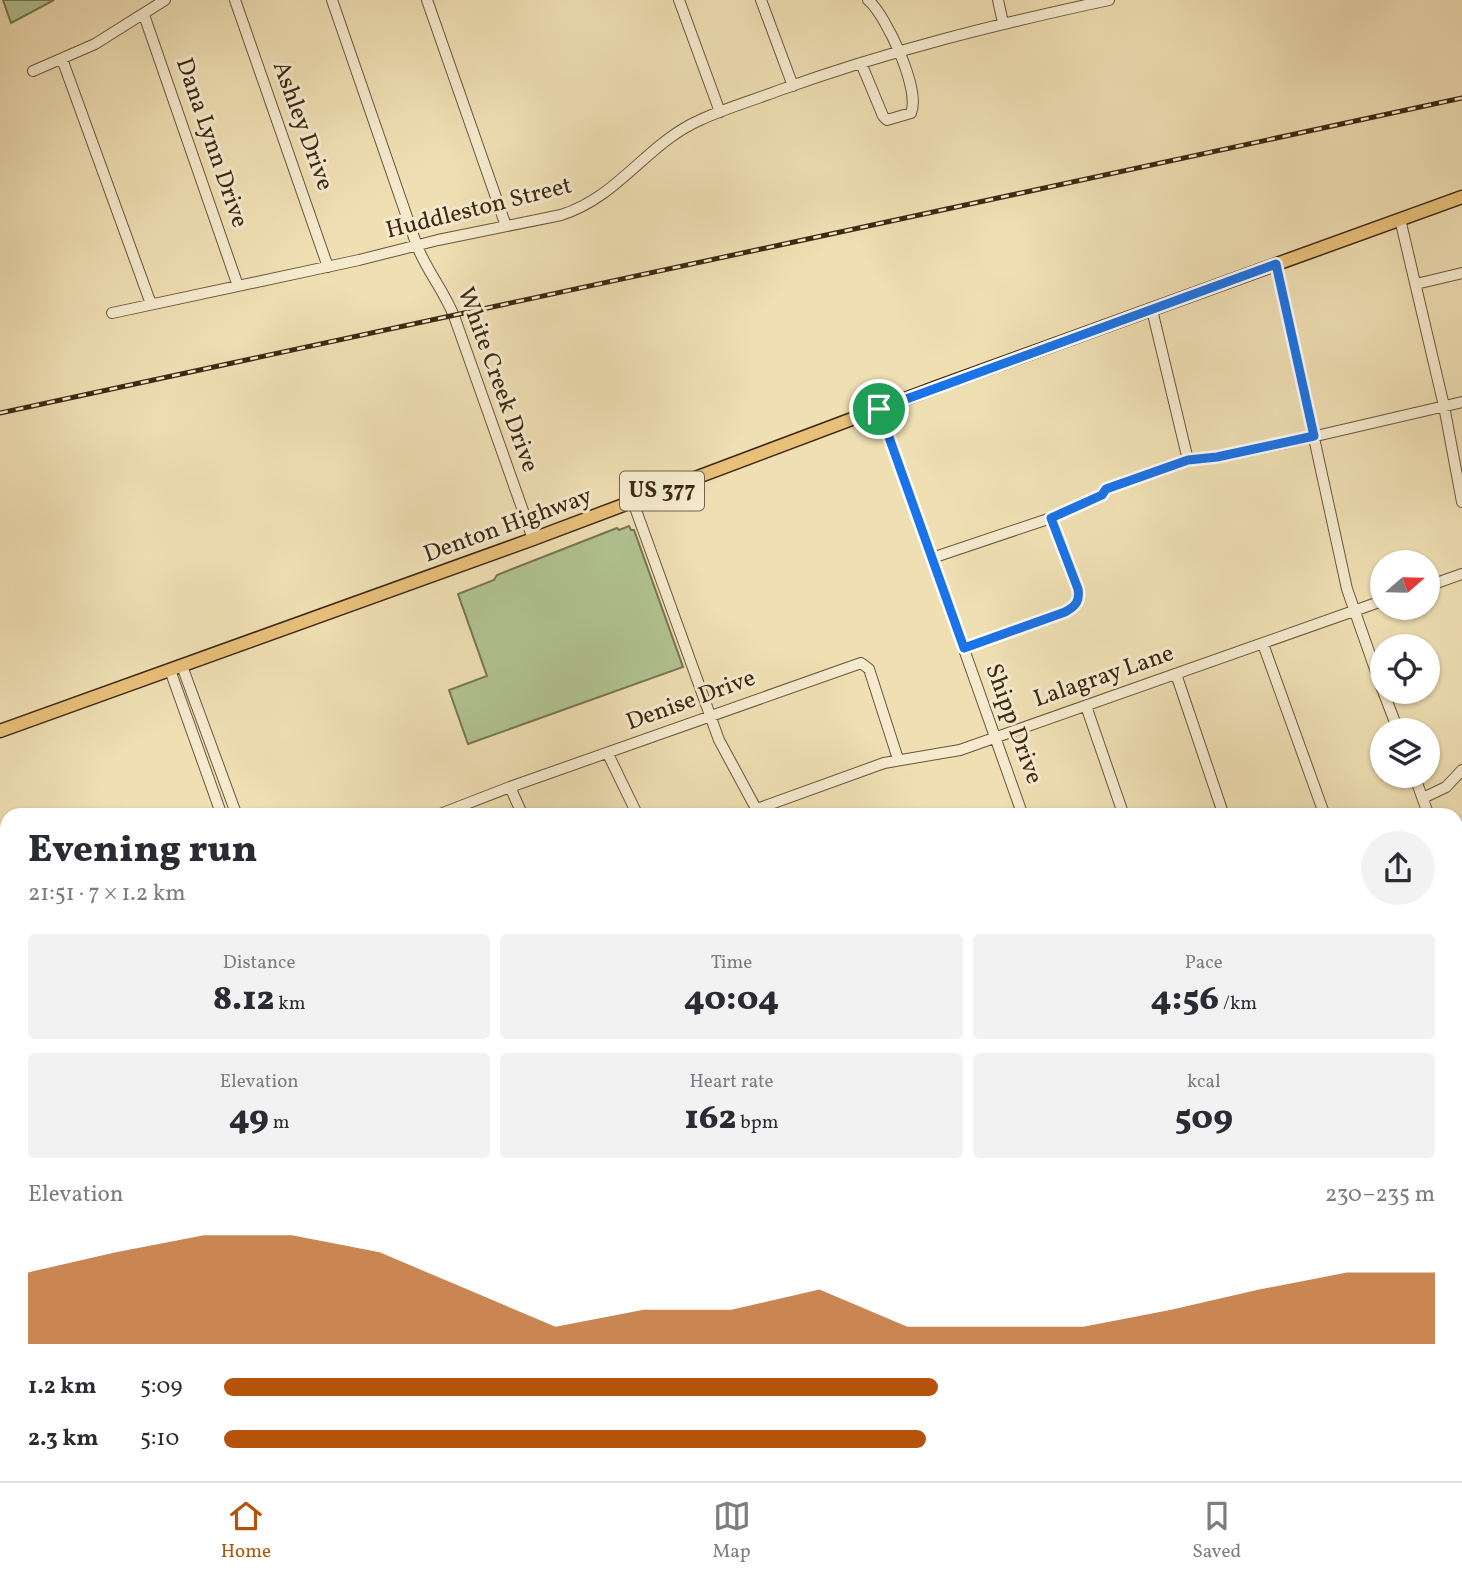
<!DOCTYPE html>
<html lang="en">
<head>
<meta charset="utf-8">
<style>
	:root { --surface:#fff; --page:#f2f2f3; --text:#2b2b33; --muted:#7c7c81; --line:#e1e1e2; --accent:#b45309 }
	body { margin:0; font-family:Vollkorn,serif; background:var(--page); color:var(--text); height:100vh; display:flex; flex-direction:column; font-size:26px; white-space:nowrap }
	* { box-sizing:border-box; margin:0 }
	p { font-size:23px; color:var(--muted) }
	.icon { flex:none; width:38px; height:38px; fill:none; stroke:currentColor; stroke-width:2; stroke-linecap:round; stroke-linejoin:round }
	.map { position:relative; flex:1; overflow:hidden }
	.panel { position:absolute; left:0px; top:808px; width:1463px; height:674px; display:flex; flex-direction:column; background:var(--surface); border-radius:21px 21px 0 0; box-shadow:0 2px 5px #0004 }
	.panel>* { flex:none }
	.needle { width:46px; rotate:70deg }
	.fabs { position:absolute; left:1370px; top:550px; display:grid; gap:14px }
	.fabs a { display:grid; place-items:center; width:70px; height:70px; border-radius:50%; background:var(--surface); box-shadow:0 2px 5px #0004; font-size:35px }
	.pin { position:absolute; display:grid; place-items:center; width:60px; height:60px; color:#fff; margin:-30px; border:4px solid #fff; border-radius:50%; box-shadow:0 2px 7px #0007 }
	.round { display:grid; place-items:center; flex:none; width:74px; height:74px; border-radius:37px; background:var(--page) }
	.headline { display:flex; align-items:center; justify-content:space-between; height:119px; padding:0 28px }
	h1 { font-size:38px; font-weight:800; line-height:52px }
	.stats { display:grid; grid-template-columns:repeat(3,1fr); gap:10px; height:119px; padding:7px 28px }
	.stats div { display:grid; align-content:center; border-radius:7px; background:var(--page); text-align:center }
	.stats b { font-size:35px; font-weight:800 }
	.stats small { font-size:19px; font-weight:400 }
	.stats p { font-size:19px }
	.chart { height:196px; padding:14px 28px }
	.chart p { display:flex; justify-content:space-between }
	.chart svg { width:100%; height:126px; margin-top:7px; fill:var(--accent); opacity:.7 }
	ul { padding:0 28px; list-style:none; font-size:23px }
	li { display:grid; grid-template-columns:112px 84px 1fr; align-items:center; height:52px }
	li i { height:18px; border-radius:9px; background:var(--accent) }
	.dock { display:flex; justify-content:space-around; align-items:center; height:98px; border-top:2px solid var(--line); background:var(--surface); font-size:19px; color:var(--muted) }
	.dock a { display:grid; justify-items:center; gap:4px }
	.dock .on { color:var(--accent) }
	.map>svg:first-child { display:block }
	.green { fill:#b2c392; stroke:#777652; stroke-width:2 }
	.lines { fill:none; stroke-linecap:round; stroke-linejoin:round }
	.minor-casing { stroke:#69563a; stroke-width:12 }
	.major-casing { stroke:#3c2912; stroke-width:15 }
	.minor { stroke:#f5eace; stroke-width:10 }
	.major { stroke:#e8c07a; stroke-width:12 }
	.rail-casing { stroke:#3c2912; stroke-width:5 }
	.rail { stroke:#f5eace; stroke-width:2.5; stroke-dasharray:8; stroke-linecap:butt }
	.route-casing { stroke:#fff; stroke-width:14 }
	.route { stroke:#1a73e8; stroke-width:9 }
	.labels { text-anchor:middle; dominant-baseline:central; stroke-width:6; stroke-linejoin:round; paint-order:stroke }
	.shield { fill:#f5eace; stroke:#74634a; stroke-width:2 }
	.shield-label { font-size:23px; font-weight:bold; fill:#3c2912 }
	.street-label { font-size:24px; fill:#3c2912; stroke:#f5eace }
</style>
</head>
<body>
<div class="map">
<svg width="1462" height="1481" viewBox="0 0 1462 1481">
	<rect width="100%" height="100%" fill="#efdfb3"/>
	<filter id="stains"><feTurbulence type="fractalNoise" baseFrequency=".00286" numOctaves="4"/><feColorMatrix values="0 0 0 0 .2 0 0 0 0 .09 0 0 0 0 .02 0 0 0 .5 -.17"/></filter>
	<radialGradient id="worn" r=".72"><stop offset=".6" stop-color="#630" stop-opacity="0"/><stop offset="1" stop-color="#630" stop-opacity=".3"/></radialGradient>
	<path class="green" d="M 3,0 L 54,0 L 11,23 Z
		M 629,526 L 631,530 L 634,530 L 683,667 L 468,744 L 449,690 L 487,676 L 458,594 L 494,580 L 497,575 L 617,528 L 619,530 Z"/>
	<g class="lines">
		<defs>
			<path id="minor" d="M 235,0 L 328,267
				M 332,0 L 417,246 C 427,271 444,291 454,316 L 533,539
				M 427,0 L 506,226
				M 679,0 L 720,112
				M 761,0 L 793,86
				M 998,0 L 1003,23
				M 144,15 L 238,286
				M 62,59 L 151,304
				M 861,63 L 883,116 L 887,120 L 911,113 C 921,90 886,15 868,0
				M 33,71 L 95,44 L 165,0
				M 1400,219 L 1444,406 L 1462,502
				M 1276,264 L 1347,589 L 1382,689
				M 1416,284 L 1462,273
				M 1152,310 L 1188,460
				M 112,313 L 359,260 L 438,240 L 561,215 C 620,196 646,144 700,120 C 726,108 754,100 780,90 C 888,51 997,24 1109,0
				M 879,409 L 1023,816
				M 633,502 L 719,740 L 760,816
				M 932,558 L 1051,518 L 1102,495 L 1106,489 L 1188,460 L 1218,457 L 1286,443 L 1462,402
				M 1428,586 L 1462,574
				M 1263,644 L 1325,816
				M 964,648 L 1065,612 C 1076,606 1080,601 1078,588 L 1051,518
				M 182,666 L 237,816
				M 170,670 L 222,816
				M 1176,674 L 1224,816
				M 1383,691 L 1398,730
				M 1086,706 L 1124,816
				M 608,754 L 638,816
				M 1414,775 L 1429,816
				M 510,787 L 523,816
				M 1423,798 L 1446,787 L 1462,770
				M 757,809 L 884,763 L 960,750 L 1382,601
				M 435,816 L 510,787 L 861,663 L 869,669 L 898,759
				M 1456,891 L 1462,907
				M 0,970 L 7,968
				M 0,1001 L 7,1020
				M 1456,1182 L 1462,1199
				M 0,1233 L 7,1245
				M 1456,1254 L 1462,1252
				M 0,1394 L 7,1390
				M 1456,1405 L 1462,1422
				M 0,1444 L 7,1457
				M 17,1475 L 20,1481
				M 367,1475 L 369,1481
				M 482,1475 L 484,1481
				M 582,1475 L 584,1481
				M 940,1475 L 942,1481
				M 1051,1475 L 1053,1481
				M 1154,1475 L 1157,1481
				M 1263,1475 L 1265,1481
				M 1375,1475 L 1377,1481
				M 45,1481 L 55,1475
				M 499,1481 L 515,1475
				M 844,1481 L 854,1475"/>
			<path id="major" d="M 0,731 L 533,539 L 937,387 L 1462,197"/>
		</defs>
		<use href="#minor" class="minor-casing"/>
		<use href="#major" class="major-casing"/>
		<use href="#minor" class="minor"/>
		<use href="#major" class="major"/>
		<defs>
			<path id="rail" d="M 0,413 L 1462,98"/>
		</defs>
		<use href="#rail" class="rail-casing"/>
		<use href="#rail" class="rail"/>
	</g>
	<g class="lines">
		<defs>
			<path id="route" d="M 1276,264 L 1314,436 L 1217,457 L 1188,460 L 1106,489 L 1102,495 L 1051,518 L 1078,589 C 1080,601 1076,606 1065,612 L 964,648 L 879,409 Z"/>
		</defs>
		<use href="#route" class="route-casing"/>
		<use href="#route" class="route"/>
	</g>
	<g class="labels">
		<rect class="shield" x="620" y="471.5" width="84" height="39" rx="5"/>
		<g class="shield-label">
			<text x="662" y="491">US 377</text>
		</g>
		<g class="street-label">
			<text transform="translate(302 126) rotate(70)">Ashley Drive</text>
			<text transform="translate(211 143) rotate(71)">Dana Lynn Drive</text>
			<text transform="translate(479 209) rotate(-14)">Huddleston Street</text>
			<text transform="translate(497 380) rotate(70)">White Creek Drive</text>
			<text transform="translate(508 526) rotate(-20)">Denton Highway</text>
			<text transform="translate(1104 677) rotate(-19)">Lalagray Lane</text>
			<text transform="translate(691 701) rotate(-20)">Denise Drive</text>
			<text transform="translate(1013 724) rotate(70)">Shipp Drive</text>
		</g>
	</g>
	<rect width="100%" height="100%" filter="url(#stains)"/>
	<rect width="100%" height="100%" fill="url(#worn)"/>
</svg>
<div class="fabs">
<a><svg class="needle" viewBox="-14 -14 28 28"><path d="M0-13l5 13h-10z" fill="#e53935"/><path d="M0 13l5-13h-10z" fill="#7c7c81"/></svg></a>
<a><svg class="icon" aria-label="locate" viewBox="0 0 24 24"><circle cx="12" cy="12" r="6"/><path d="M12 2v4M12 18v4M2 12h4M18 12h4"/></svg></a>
<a><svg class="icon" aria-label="layers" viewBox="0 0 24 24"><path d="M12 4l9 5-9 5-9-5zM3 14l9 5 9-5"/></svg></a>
</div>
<div class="pin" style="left:879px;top:409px;background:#1e9e55"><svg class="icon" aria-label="arrive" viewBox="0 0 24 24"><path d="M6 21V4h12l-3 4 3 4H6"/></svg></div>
<section class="panel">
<div class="headline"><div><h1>Evening run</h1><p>21:51 · 7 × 1.2 km</p></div><a class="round"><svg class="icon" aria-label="share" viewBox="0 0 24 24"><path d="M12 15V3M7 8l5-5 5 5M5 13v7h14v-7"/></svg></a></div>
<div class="stats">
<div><p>Distance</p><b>8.12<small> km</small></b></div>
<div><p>Time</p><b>40:04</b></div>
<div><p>Pace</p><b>4:56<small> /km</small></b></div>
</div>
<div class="stats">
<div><p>Elevation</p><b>49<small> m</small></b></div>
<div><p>Heart rate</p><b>162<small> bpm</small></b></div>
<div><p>kcal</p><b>509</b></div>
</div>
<div class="chart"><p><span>Elevation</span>230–235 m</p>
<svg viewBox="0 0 160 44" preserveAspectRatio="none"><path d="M0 44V19L10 12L20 6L30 6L40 12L50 25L60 38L70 32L80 32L90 25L100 38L110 38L120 38L130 32L140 25L150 19L160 19V44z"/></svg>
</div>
<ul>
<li><b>1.2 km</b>5:09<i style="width:59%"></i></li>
<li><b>2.3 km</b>5:10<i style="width:58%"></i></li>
</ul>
</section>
</div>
<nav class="dock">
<a class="on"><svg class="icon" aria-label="home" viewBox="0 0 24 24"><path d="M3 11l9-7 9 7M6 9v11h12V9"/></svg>Home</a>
<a><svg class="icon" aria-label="map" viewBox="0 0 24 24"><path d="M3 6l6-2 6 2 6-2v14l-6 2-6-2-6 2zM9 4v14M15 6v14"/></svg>Map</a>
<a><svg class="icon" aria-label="saved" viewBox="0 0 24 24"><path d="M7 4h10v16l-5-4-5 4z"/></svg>Saved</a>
</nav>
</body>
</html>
